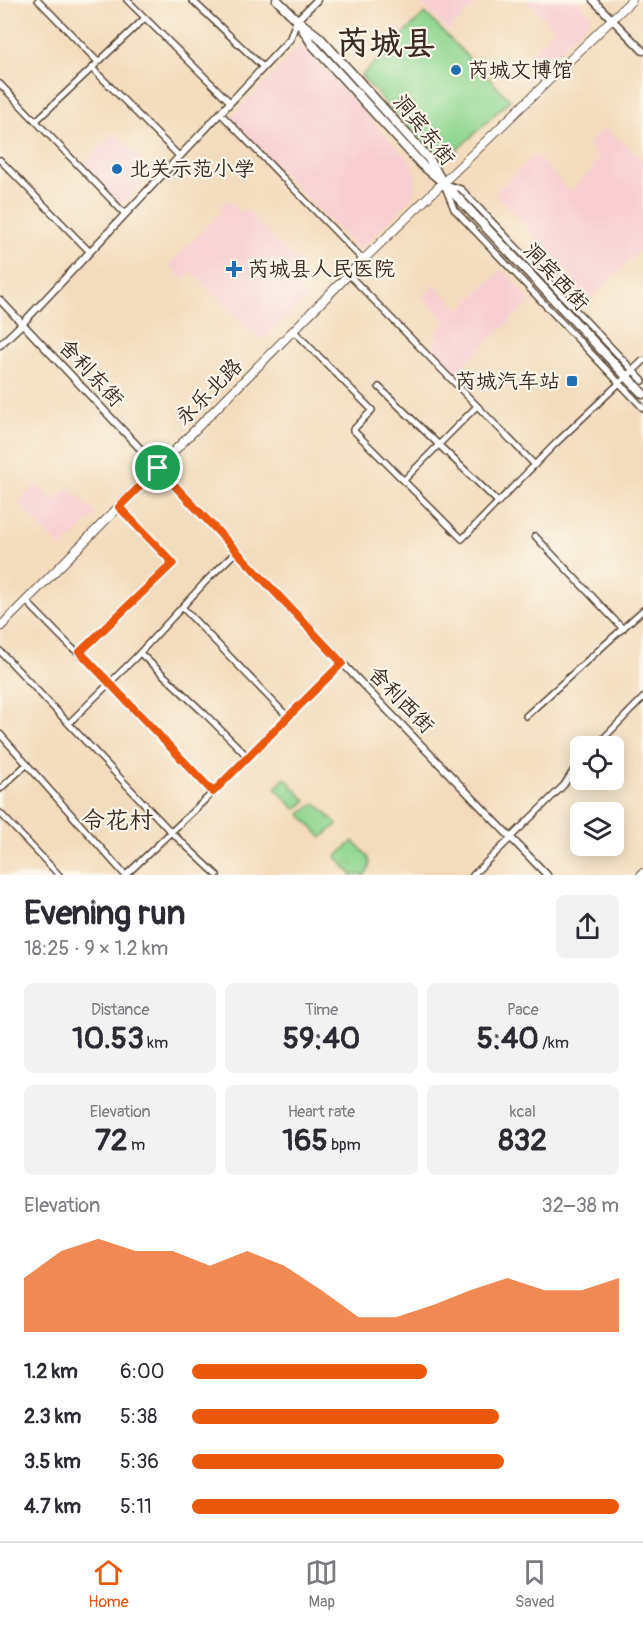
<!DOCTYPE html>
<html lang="en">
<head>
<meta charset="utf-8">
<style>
	:root { --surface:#fff; --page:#f2f2f3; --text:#2b2b33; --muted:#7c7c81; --line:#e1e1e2; --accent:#ea580c }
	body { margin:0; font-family:Pangolin,"LXGW WenKai TC",sans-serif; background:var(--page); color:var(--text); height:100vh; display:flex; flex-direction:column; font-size:22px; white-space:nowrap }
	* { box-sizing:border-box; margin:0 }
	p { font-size:20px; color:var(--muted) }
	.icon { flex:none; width:33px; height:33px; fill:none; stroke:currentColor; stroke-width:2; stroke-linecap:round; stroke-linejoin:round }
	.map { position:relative; height:875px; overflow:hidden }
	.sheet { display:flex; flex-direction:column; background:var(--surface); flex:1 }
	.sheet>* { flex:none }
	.controls { position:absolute; left:570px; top:736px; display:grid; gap:12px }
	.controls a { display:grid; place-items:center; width:54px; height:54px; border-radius:9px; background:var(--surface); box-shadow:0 3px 15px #0003; font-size:30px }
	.pin { position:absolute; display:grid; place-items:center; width:51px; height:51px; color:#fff; margin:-26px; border:3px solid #fff; border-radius:50%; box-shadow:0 2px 6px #0007 }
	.round { display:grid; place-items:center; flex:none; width:63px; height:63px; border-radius:9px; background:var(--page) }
	.headline { display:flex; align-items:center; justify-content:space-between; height:102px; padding:0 24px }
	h1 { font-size:33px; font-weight:700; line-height:45px }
	.stats { display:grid; grid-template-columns:repeat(3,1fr); gap:9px; height:102px; padding:6px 24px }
	.stats div { display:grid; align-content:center; border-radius:9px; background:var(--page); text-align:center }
	.stats b { font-size:30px; font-weight:700 }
	.stats small { font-size:16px; font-weight:400 }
	.stats p { font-size:16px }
	.chart { height:168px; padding:12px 24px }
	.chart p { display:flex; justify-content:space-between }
	.chart svg { width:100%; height:108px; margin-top:6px; fill:var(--accent); opacity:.7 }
	ul { padding:0 24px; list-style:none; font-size:20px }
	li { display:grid; grid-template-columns:96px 72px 1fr; align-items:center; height:45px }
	li i { height:15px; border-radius:8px; background:var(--accent) }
	.tabs { display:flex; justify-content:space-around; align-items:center; height:84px; border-top:2px solid var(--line); background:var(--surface); font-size:16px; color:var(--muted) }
	.tabs a { display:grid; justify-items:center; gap:3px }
	.tabs .selected { color:var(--accent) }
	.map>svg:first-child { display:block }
	.built { fill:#f7cfd3 }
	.grass { fill:url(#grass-tufts); stroke:#648057; stroke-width:1.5 }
	.green { fill:#8ed590; stroke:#648057; stroke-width:1.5 }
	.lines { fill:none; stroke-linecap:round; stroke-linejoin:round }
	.minor-casing { stroke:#574536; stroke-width:8 }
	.tertiary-casing { stroke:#574536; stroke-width:9 }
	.secondary-casing { stroke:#574536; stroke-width:10 }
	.primary-casing { stroke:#574536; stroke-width:11 }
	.minor { stroke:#fff; stroke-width:5 }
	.tertiary { stroke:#fff; stroke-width:6 }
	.secondary { stroke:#fff; stroke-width:8 }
	.primary { stroke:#fff; stroke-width:8 }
	.route-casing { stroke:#fff; stroke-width:12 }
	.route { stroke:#ea580c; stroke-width:8 }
	.poi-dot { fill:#1f6fb2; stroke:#fbf7ec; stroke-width:2 }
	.labels { text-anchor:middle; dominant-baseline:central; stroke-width:4.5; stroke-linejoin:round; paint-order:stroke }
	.poi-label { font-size:21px; fill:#3b2a1e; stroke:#fbf7ec; text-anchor:start }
	.street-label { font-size:21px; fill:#3b2a1e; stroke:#fbf7ec }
	.quarter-label { font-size:24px; fill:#3b2a1e; stroke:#fbf7ec }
	.town-label { font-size:33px; font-weight:bold; fill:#3b2a1e; stroke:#fbf7ec }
</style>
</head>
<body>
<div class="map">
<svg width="643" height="875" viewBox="0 0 643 875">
	<defs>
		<pattern id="grass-tufts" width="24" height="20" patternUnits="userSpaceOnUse" patternTransform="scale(1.5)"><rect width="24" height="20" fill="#8ed590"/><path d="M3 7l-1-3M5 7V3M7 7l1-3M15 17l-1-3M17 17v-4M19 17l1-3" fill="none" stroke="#7bb77c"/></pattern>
	</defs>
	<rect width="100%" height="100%" fill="#fbf7ec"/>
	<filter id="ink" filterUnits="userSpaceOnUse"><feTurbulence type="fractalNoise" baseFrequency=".0167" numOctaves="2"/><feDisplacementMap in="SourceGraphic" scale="12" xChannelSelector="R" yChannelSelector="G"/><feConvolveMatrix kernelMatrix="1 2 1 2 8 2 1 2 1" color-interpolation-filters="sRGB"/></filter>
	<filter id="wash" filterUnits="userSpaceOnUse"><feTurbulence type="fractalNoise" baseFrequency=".008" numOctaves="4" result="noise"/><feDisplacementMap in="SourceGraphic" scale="24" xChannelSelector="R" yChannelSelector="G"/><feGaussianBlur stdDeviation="1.35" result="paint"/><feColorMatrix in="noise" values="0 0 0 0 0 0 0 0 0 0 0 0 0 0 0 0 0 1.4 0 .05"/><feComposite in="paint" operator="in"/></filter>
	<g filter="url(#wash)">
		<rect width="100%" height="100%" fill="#f3dcbd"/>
		<path class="built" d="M 418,0 L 481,0 L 448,31 Z
			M 526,0 L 577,0 L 593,17 L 540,70 L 528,58 L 554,29 Z
			M 302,45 L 412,164 L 415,172 L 415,189 L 411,199 L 359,251 L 229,119 Z
			M 605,127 L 619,141 L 621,139 L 643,160 L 643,248 L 589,300 L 570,280 L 573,277 L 495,193 L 535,155 L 570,191 L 594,168 L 592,166 L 600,159 L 587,145 Z
			M 115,132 L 153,172 L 120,207 L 81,166 Z
			M 228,200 L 240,212 L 245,208 L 299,264 L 287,276 L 309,298 L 264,340 L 255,332 L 253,333 L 192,272 L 184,280 L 169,265 L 221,212 L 219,209 Z
			M 502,270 L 531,301 L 454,374 L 430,348 L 439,339 L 434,334 L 447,322 L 423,296 L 435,285 L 459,310 Z
			M 37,484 L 54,501 L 69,487 L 96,514 L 61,548 L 18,503 Z"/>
		<path class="grass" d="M 285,778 L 306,801 L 298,808 L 295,809 L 275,788 Z
			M 316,803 L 337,824 L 322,838 L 300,814 Z
			M 353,841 C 364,853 377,859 365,875 L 352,875 L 336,857 Z"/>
		<path class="green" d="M 425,13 L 510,100 L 455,152 C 446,157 439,156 430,151 L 361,76 Z"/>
	</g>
	<g filter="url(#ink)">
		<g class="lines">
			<defs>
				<path id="minor" d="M 38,0 L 98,62
					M 127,0 L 230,102
					M 192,0 L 263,67
					M 92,68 L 179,156
					M 0,84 L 125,214
					M 220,113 L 363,260
					M 36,121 L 145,18
					M 0,160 L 90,252
					M 446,184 L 461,189 L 643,381
					M 445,187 L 454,209 L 643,408
					M 349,275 L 535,465
					M 294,331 L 372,410 L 353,430 L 462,539 L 555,444 L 628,375
					M 379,387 L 498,502
					M 404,480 L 477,406
					M 535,536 L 623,629
					M 26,601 L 72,648 L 80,653 L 213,792
					M 182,607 L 288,717
					M 0,651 L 171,832 L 217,875
					M 80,653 L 173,563 L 119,507
					M 140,653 L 206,715 L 248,757
					M 526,716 L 643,610
					M 69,723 L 135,658 L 208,579 L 237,551
					M 0,734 L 125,875
					M 595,747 L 643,698
					M 0,789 L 27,764
					M 0,813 L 59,875
					M 510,838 L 564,785 L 573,771 L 580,763
					M 126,875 L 209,796 L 342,662
					M 473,875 L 511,838"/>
				<path id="tertiary" d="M 593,0 L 643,51
					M 0,300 L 365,687 L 547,875
					M 0,345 L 22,324 L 290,39 L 297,20 L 317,0
					M 626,377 L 643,361"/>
				<path id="secondary" d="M 0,627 L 363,260 L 632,0
					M 641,875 L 643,873"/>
				<path id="primary" d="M 277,0 L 297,20 L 319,37 L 429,159 L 440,178
					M 297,20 L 312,44 L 422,165 L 444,183 L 643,394"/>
			</defs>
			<use href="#minor" class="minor-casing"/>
			<use href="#tertiary" class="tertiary-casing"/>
			<use href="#secondary" class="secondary-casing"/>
			<use href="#primary" class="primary-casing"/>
			<use href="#minor" class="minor"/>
			<use href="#tertiary" class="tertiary"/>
			<use href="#secondary" class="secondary"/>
			<use href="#primary" class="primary"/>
		</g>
	</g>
	<g class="lines" filter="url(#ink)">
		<defs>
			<path id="route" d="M 158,468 L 342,663 L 213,792 L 80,652 L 173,563 L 119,507 Z"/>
		</defs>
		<use href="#route" class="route-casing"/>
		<use href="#route" class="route"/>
	</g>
	<g class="poi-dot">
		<circle cx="456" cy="70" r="6"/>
		<circle cx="117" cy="169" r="6"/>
		<path d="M231 260h6v6h6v6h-6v6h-6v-6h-6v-6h6z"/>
		<rect x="566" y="375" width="12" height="12" rx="3"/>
	</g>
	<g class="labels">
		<g class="poi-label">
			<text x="468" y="70">芮城文博馆</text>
			<text x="129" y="169">北关示范小学</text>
			<text x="248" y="269">芮城县人民医院</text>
			<text x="560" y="381" text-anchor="end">芮城汽车站</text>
		</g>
		<g class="street-label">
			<text transform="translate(424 130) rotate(51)">洞宾东街</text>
			<text transform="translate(556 277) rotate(47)">洞宾西街</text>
			<text transform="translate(91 373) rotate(47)">舍利东街</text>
			<text transform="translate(209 392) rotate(-45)">永乐北路</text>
			<text transform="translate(401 700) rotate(46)">舍利西街</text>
		</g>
		<g class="quarter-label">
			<text x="117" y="820">令花村</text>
		</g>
		<g class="town-label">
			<text x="386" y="43">芮城县</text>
		</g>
	</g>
</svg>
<div class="controls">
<a><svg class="icon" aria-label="locate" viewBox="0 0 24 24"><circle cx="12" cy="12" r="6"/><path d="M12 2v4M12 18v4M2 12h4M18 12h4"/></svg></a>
<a><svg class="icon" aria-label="layers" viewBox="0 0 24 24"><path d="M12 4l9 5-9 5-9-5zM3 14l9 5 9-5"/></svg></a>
</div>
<div class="pin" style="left:158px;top:468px;background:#1e9e55"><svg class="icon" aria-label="arrive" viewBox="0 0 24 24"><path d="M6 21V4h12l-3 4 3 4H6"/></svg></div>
</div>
<section class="sheet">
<div class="headline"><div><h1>Evening run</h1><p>18:25 · 9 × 1.2 km</p></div><a class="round"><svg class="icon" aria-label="share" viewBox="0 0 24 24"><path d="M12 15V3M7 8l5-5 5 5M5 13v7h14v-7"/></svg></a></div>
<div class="stats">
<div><p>Distance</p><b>10.53<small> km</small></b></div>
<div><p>Time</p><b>59:40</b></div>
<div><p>Pace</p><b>5:40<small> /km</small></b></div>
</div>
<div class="stats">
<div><p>Elevation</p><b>72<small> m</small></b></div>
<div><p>Heart rate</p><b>165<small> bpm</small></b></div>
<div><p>kcal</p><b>832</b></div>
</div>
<div class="chart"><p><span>Elevation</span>32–38 m</p>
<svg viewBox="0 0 160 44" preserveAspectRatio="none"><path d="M0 44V22L10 11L20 6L30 11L40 11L50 17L60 11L70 17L80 27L90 38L100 38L110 33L120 27L130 22L140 27L150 27L160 22V44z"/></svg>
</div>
<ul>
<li><b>1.2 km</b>6:00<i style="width:55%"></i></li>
<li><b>2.3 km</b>5:38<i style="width:72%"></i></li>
<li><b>3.5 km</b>5:36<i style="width:73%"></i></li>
<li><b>4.7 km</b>5:11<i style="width:100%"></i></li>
</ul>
</section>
<nav class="tabs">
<a class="selected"><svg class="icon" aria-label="home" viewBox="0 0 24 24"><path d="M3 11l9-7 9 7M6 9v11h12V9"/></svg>Home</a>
<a><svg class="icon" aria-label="map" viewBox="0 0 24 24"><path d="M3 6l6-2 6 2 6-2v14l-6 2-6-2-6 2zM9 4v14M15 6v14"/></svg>Map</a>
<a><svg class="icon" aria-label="saved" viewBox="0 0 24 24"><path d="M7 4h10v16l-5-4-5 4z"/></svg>Saved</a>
</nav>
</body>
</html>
